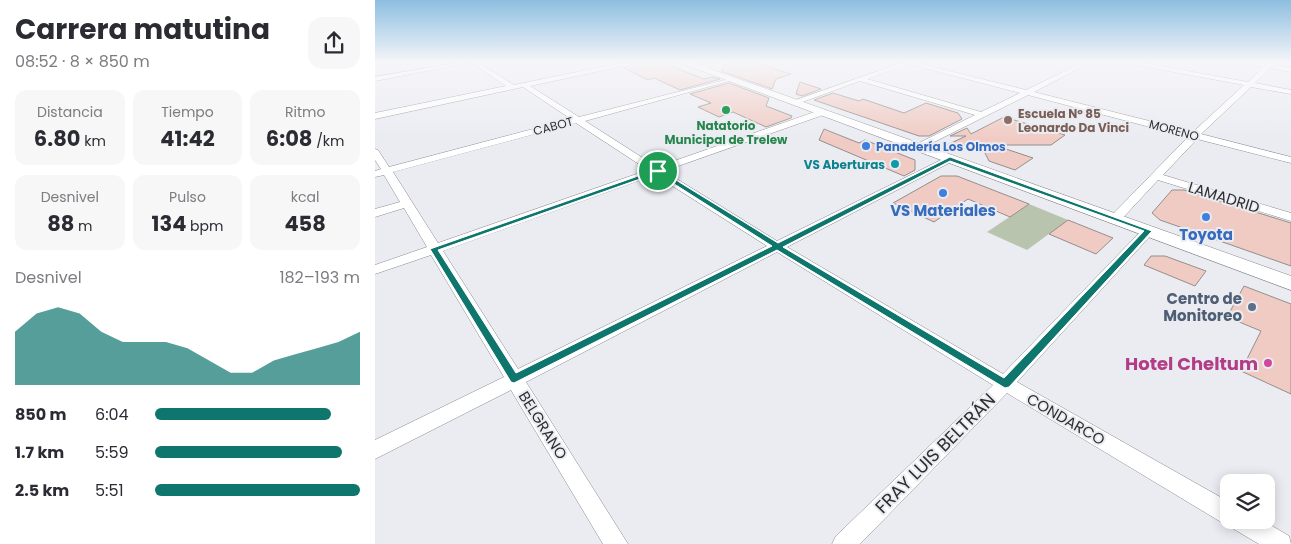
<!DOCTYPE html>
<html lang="es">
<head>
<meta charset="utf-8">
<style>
	:root { --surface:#fff; --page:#f7f7f7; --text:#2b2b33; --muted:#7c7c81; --accent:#0f766e }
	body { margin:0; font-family:Poppins,sans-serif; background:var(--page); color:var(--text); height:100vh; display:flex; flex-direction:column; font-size:19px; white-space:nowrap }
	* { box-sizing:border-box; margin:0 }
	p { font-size:16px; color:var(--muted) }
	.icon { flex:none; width:28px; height:28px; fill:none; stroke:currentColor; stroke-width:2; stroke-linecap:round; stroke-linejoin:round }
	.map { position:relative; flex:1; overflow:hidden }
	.sheet { display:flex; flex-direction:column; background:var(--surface); width:375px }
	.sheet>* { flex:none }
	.tools { position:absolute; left:845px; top:474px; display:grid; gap:10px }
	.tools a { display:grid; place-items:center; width:55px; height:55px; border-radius:10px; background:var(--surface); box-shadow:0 2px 12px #0003; font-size:25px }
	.pin { position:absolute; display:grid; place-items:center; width:42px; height:42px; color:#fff; margin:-21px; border:2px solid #fff; border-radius:50%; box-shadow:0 1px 5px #0007 }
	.round { display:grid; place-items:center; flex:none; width:52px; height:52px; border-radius:15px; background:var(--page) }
	.summary { display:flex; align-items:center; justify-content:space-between; height:85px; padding:0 15px }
	h1 { font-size:28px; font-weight:700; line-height:38px }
	.stats { display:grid; grid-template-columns:repeat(3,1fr); gap:8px; height:85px; padding:5px 15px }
	.stats div { display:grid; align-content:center; border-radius:12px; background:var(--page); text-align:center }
	.stats b { font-size:21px; font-weight:700 }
	.stats small { font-size:14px; font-weight:400 }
	.stats p { font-size:14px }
	.chart { height:140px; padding:10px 15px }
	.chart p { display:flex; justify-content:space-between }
	.chart svg { width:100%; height:90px; margin-top:5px; fill:var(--accent); opacity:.7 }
	ul { padding:0 15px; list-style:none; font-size:16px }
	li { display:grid; grid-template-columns:80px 60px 1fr; align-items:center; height:38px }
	li i { height:12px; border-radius:6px; background:var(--accent) }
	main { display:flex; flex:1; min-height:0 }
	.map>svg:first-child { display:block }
	.green { fill:#b8c4ad }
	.building { fill:#f0cbc3; stroke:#948e8c }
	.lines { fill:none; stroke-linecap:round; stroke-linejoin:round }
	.street-casing { stroke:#898a90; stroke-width:1 }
	.secondary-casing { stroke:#898a90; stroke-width:1 }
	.street { fill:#fff; fill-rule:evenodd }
	.secondary { fill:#fff; fill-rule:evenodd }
	.route { fill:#0f766e; stroke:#fff; fill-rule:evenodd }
	.leisure-dot { fill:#2e9e5b; stroke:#ebecf2; stroke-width:2 }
	.education-dot { fill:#8d6e63; stroke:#ebecf2; stroke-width:2 }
	.shop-dot { fill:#3f7fe0; stroke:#ebecf2; stroke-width:2 }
	.culture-dot { fill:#0f9aa8; stroke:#ebecf2; stroke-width:2 }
	.service-dot { fill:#5c6f8a; stroke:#ebecf2; stroke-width:2 }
	.hotel-dot { fill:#d1479c; stroke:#ebecf2; stroke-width:2 }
	.labels { text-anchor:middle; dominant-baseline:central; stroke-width:4; stroke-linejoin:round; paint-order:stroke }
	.far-education-label { font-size:12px; font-weight:bold; fill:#785e54; stroke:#ebecf2; text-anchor:start }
	.far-leisure-label { font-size:12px; font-weight:bold; fill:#27864d; stroke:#ebecf2 }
	.far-street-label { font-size:12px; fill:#2d2e30; stroke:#ebecf2 }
	.far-shop-label { font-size:12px; font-weight:bold; fill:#366cbe; stroke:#ebecf2; text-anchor:start }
	.far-culture-label { font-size:12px; font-weight:bold; fill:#0d838f; stroke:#ebecf2; text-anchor:end }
	.street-label { font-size:15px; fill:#2d2e30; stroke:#ebecf2 }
	.shop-label { font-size:15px; font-weight:bold; fill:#366cbe; stroke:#ebecf2 }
	.service-label { font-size:15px; font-weight:bold; fill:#4e5e75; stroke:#ebecf2; text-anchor:end }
	.near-hotel-label { font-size:18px; font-weight:bold; fill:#b23c85; stroke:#ebecf2; text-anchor:end }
	.near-street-label { font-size:18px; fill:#2d2e30; stroke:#ebecf2 }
</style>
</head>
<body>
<main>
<section class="sheet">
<div class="summary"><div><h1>Carrera matutina</h1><p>08:52 · 8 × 850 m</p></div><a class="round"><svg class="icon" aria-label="share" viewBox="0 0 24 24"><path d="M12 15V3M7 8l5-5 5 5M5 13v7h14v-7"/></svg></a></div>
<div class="stats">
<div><p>Distancia</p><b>6.80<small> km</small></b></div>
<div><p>Tiempo</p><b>41:42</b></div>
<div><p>Ritmo</p><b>6:08<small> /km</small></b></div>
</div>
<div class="stats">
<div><p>Desnivel</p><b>88<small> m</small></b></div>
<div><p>Pulso</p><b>134<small> bpm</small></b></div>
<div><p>kcal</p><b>458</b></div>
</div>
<div class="chart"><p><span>Desnivel</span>182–193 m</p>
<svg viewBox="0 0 160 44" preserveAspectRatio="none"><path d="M0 44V18L10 9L20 6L30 9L40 18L50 23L60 23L70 23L80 26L90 32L100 38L110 38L120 32L130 29L140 26L150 23L160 18V44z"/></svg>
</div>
<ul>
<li><b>850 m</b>6:04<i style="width:86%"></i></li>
<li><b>1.7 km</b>5:59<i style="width:91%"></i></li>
<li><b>2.5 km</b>5:51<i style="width:100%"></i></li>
</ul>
</section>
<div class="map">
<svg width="916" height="544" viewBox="0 0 916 544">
	<rect width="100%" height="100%" fill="#ebecf2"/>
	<path class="green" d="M 654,204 L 693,220 L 652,250 L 612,232 Z"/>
	<path class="building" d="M 258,63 L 298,63 L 298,67 L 329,79 L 337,77 L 345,79 L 305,90 L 279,78 L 273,80 L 249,68 Z
		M 360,63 L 381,63 L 416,74 L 401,79 L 397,89 L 346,71 L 350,65 Z
		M 425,82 L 446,89 L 427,96 L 421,94 Z
		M 354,83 L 394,98 L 391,106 L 417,116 L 416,118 L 391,127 L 358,112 L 344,117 L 323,107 L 336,103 L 315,94 Z
		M 458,93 L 484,101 L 488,99 L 529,113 L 551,103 L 583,113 L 587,119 L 554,136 L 544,136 L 439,100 Z
		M 629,117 L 690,135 L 676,145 L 619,145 L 658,158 L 640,170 L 614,161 L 606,145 L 572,145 L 591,136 L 575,136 L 592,128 L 596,134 Z
		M 449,129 L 484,143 L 490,140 L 540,160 L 540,170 L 529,176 L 444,140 Z
		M 566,176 L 582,176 L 654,204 L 635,217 L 593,199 L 559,222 L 518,203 Z
		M 797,190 L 809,190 L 916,223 L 916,266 L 785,220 L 777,213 Z
		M 693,220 L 738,238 L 721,254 L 674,234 Z
		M 776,256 L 790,256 L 831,271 L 820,286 L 769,265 Z
		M 869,286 L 916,304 L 916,394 L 866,371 L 886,331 L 852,317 Z"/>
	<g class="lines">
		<defs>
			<path id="street" d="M 81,63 L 93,63 L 0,81 L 0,77 Z
				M 97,63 L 104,63 L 139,85 L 246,63 L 256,63 L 253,65 L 155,86 L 204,117 L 358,78 L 358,80 L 210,121 L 282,167 L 445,110 L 451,110 L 451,114 L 289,171 L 402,241 L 572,157 L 578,157 L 578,161 L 412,247 L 628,374 L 769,228 L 777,228 L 779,231 L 777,234 L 642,382 L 854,502 L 854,520 L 887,520 L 914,536 L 916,544 L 884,544 L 857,528 L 856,524 L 846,522 L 632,393 L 485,544 L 457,544 L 461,536 L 618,385 L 402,252 L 151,382 L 253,544 L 228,544 L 136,390 L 0,459 L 0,440 L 129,377 L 56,255 L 0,274 L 0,265 L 52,247 L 29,208 L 0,217 L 0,209 L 25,202 L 9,175 L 0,177 L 0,171 L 6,169 L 0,160 L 0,149 L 3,150 L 14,167 L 196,119 L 148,87 L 0,119 L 0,113 L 131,86 ZM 201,123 L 273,170 L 63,243 L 18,172 ZM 280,175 L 392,246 L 143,369 L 68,251 Z
				M 334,63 L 344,63 L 324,69 L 321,67 Z
				M 526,63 L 542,63 L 651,90 L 707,63 L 714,63 L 659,92 L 818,132 L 869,85 L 761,65 L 758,63 L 769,63 L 873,82 L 888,67 L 872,64 L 871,63 L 900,63 L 899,65 L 916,68 L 916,72 L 895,68 L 880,83 L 916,90 L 916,94 L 876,87 L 826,134 L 916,157 L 916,163 L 822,139 L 788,175 L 916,213 L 916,221 L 783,180 L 744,222 L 736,222 L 734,219 L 736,216 L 813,137 L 653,95 L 543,150 L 540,149 L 540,145 L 600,115 L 485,81 L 422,104 L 415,102 ZM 534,64 L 645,93 L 606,112 L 492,79 Z"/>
			<path id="secondary" d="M 306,63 L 319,63 L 916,276 L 916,290 Z"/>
		</defs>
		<use href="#street" class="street-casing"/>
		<use href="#secondary" class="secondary-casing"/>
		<use href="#street" class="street"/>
		<use href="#secondary" class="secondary"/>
	</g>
	<linearGradient id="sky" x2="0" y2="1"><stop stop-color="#8dbee0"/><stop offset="0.45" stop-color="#f6f6f9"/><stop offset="1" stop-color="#f6f6f9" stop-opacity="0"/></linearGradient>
	<rect width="916" height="139" fill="url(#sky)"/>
	<path class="route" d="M 575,157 L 777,231 L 634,387 L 630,388 L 402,250 L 139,383 L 136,382 L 55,249 L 283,169 L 403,243 ZM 575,161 L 769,231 L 629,378 L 408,247 ZM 282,173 L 397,246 L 141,373 L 63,250 Z"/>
	<circle class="leisure-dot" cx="351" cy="110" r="5"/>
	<circle class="education-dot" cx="633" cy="120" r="5"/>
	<g class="shop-dot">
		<circle cx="491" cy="146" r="5"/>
		<circle cx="568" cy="193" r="5"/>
		<circle cx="831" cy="217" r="5"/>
	</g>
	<circle class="culture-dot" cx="520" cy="164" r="5"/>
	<circle class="service-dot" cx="877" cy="307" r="5"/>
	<circle class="hotel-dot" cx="893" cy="363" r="5"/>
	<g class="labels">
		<g class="far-education-label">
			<text x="643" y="113">Escuela N° 85<tspan x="643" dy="14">Leonardo Da Vinci</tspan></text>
		</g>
		<g class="far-leisure-label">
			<text x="351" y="125">Natatorio<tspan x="351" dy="14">Municipal de Trelew</tspan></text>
		</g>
		<g class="far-street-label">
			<text transform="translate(178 126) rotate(-15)">CABOT</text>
			<text transform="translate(799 130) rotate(15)">MORENO</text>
		</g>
		<g class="far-shop-label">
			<text x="501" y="146">Panadería Los Olmos</text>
		</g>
		<g class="far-culture-label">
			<text x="510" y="164">VS Aberturas</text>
		</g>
		<g class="street-label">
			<text transform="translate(849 197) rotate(17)">LAMADRID</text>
			<text transform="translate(691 419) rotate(30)">CONDARCO</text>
			<text transform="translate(168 425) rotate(58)">BELGRANO</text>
		</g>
		<g class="shop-label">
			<text x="568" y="210">VS Materiales</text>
			<text x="831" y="234">Toyota</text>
		</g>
		<g class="service-label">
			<text x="867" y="298">Centro de<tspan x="867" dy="17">Monitoreo</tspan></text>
		</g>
		<g class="near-hotel-label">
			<text x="883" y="363">Hotel Cheltum</text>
		</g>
		<g class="near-street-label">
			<text transform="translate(560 453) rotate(-45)">FRAY LUIS BELTRÁN</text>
		</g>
	</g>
</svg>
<div class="tools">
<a><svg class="icon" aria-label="layers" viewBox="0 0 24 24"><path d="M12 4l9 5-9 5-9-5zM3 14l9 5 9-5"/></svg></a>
</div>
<div class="pin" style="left:283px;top:171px;background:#1e9e55"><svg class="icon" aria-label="arrive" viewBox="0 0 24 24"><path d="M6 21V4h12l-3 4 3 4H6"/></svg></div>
</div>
</main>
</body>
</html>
